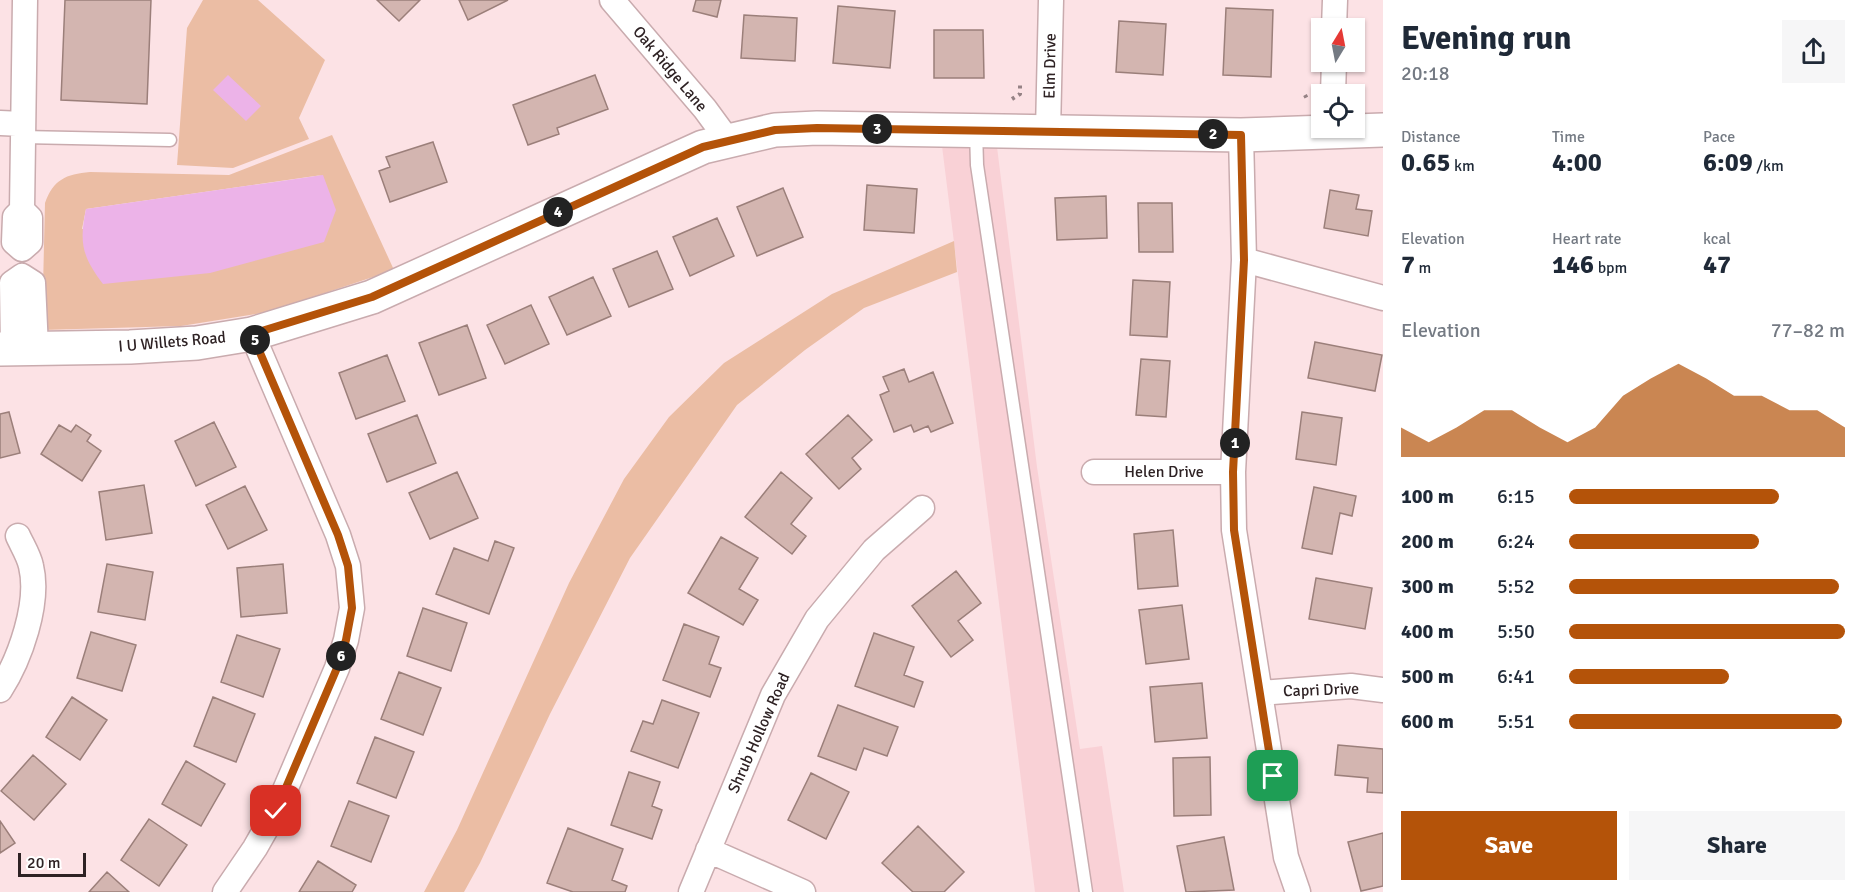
<!DOCTYPE html>
<html lang="en">
<head>
<meta charset="utf-8">
<style>
	:root { --surface:#fff; --page:#f6f6f7; --text:#1f2937; --muted:#747a83; --accent:#b45309 }
	body { margin:0; font-family:Signika,sans-serif; background:var(--page); color:var(--text); height:100vh; display:flex; flex-direction:column; font-size:22px; white-space:nowrap }
	* { box-sizing:border-box; margin:0 }
	p { font-size:20px; color:var(--muted) }
	.icon { flex:none; width:33px; height:33px; fill:none; stroke:currentColor; stroke-width:2; stroke-linecap:round; stroke-linejoin:round }
	.map { position:relative; flex:1; overflow:hidden }
	.drawer { display:flex; flex-direction:column; background:var(--surface); width:480px }
	.drawer>* { flex:none }
	.needle { width:39px; rotate:10deg }
	.tools { position:absolute; left:1311px; top:18px; display:grid; gap:12px }
	.tools a { display:grid; place-items:center; width:54px; height:54px; border-radius:0px; background:var(--surface); box-shadow:0 2px 4px #0004; font-size:30px }
	.scale { position:absolute; left:18px; bottom:15px; width:68px; box-sizing:border-box; padding-left:6px; border:3px solid #2e2224; border-top:0; font-size:16px; line-height:21px; white-space:nowrap; color:#2e2224; -webkit-text-stroke:4px #fff; paint-order:stroke }
	.pin { position:absolute; display:grid; place-items:center; width:51px; height:51px; color:#fff; margin:-26px; border-radius:12px; box-shadow:0 3px 9px #0006 }
	.km { position:absolute; width:30px; height:30px; margin:-15px; border-radius:50%; background:#222; color:#fff; font-size:16px; line-height:30px; text-align:center }
	.round { display:grid; place-items:center; flex:none; width:63px; height:63px; border-radius:0px; background:var(--page) }
	.overview { display:flex; align-items:center; justify-content:space-between; height:102px; padding:0 18px }
	h1 { font-size:33px; font-weight:700; line-height:45px }
	.metrics { display:grid; grid-template-columns:repeat(3,1fr); gap:9px; height:102px; padding:6px 18px }
	.metrics div { display:grid; align-content:center }
	.metrics b { font-size:26px; font-weight:700 }
	.metrics small { font-size:16px; font-weight:400 }
	.metrics p { font-size:16px }
	.chart { height:168px; padding:12px 18px }
	.chart p { display:flex; justify-content:space-between }
	.chart svg { width:100%; height:108px; margin-top:6px; fill:var(--accent); opacity:.7 }
	.cta { display:flex; gap:12px; margin-top:auto; padding:12px 18px }
	.cta a { flex:1; height:69px; border-radius:0px; background:var(--accent); color:#fff; font-size:24px; font-weight:700; line-height:69px; text-align:center }
	.cta a+a { background:var(--page); color:var(--text) }
	ul { padding:0 18px; list-style:none; font-size:20px }
	li { display:grid; grid-template-columns:96px 72px 1fr; align-items:center; height:45px }
	li i { height:15px; border-radius:8px; background:var(--accent) }
	main { display:flex; flex:1; min-height:0 }
	.map>svg:first-child { display:block }
	.built { fill:#f9d1d6 }
	.green { fill:#ebbda4; fill-rule:evenodd }
	.water { fill:#ecb3e8 }
	.building { fill:#d3b5b0; stroke:#9b7f7a; stroke-width:1.5 }
	.lines { fill:none; stroke-linecap:round; stroke-linejoin:round }
	.lane-casing { stroke:#c9abae; stroke-width:15 }
	.street-casing { stroke:#c9abae; stroke-width:27 }
	.secondary-casing { stroke:#c9abae; stroke-width:36 }
	.path { stroke:#958285; stroke-width:4; stroke-dasharray:3 4.5; stroke-linecap:butt }
	.lane { stroke:#fff; stroke-width:12 }
	.street { stroke:#fff; stroke-width:24 }
	.secondary { stroke:#fff; stroke-width:33 }
	.route-casing { stroke:#fff; stroke-width:12 }
	.route { stroke:#b45309; stroke-width:8 }
	.labels { text-anchor:middle; dominant-baseline:central; stroke-width:4.5; stroke-linejoin:round; paint-order:stroke }
	.street-label { font-size:16px; fill:#2e2224; stroke:#fff }
</style>
</head>
<body>
<main>
<div class="map">
<svg width="1383" height="892" viewBox="0 0 1383 892">
	<rect width="100%" height="100%" fill="#fce2e5"/>
	<path class="built" d="M 940,130 L 995,131 L 1037,467 L 1080,749 L 1102,746 L 1124,892 L 1035,892 Z"/>
	<path class="green" d="M 203,0 L 258,0 L 325,60 L 299,118 L 309,139 L 233,168 L 177,165 L 187,28 Z
		M 332,135 L 394,270 L 268,312 L 181,326 L 42,330 L 45,203 C 53,180 66,174 90,172 L 229,175 ZM 322,175 L 82,229 L 86,209 Z
		M 954,241 L 957,272 L 864,308 L 805,350 L 737,405 L 630,558 L 550,714 L 480,863 L 464,892 L 424,892 L 457,830 L 569,583 L 624,479 L 669,417 L 724,363 L 832,294 Z"/>
	<path class="water" d="M 228,75 L 261,106 L 246,121 L 213,90 Z
		M 323,175 L 336,210 L 324,242 L 210,273 L 103,284 C 82,256 79,243 86,209 Z"/>
	<path class="building" d="M 65,0 L 151,0 L 147,104 L 61,100 Z
		M 377,0 L 420,0 L 399,21 Z
		M 459,0 L 508,0 L 468,20 Z
		M 696,0 L 721,0 L 717,17 L 693,11 Z
		M 838,6 L 895,11 L 890,68 L 833,63 Z
		M 1226,8 L 1273,10 L 1271,77 L 1223,75 Z
		M 744,15 L 797,18 L 795,61 L 741,58 Z
		M 1119,21 L 1166,24 L 1163,75 L 1116,72 Z
		M 934,30 L 983,30 L 984,78 L 934,78 Z
		M 595,75 L 608,109 L 557,128 L 559,134 L 528,145 L 513,105 Z
		M 433,142 L 447,182 L 390,202 L 379,171 L 390,167 L 386,157 Z
		M 867,185 L 917,189 L 914,233 L 864,230 Z
		M 783,188 L 803,237 L 757,256 L 737,207 Z
		M 1330,190 L 1359,195 L 1356,209 L 1372,211 L 1368,236 L 1324,228 Z
		M 1106,196 L 1107,238 L 1057,240 L 1055,198 Z
		M 1138,203 L 1172,203 L 1173,252 L 1139,252 Z
		M 717,218 L 734,256 L 690,276 L 673,237 Z
		M 657,251 L 673,289 L 629,307 L 613,269 Z
		M 593,277 L 611,316 L 567,335 L 549,297 Z
		M 1133,280 L 1170,282 L 1167,337 L 1130,335 Z
		M 531,305 L 549,344 L 505,364 L 487,325 Z
		M 467,325 L 486,378 L 439,395 L 419,343 Z
		M 1315,342 L 1382,355 L 1375,391 L 1308,378 Z
		M 387,355 L 405,401 L 356,419 L 339,373 Z
		M 1141,359 L 1170,361 L 1166,417 L 1136,415 Z
		M 904,369 L 909,382 L 933,372 L 953,423 L 931,432 L 928,426 L 914,432 L 911,425 L 894,432 L 880,395 L 889,391 L 883,377 Z
		M 9,412 L 20,453 L 0,458 L 0,414 Z
		M 1302,412 L 1342,418 L 1336,465 L 1296,459 Z
		M 417,415 L 436,463 L 387,482 L 368,434 Z
		M 848,415 L 872,440 L 852,458 L 861,469 L 839,489 L 806,454 Z
		M 214,422 L 236,467 L 196,486 L 175,441 Z
		M 59,425 L 71,432 L 76,425 L 91,435 L 87,441 L 101,451 L 82,481 L 41,454 Z
		M 457,472 L 478,518 L 430,539 L 409,493 Z
		M 781,472 L 812,498 L 791,524 L 806,536 L 792,554 L 745,517 Z
		M 144,485 L 152,533 L 106,540 L 99,492 Z
		M 245,486 L 267,530 L 228,549 L 206,505 Z
		M 1314,487 L 1356,496 L 1352,516 L 1340,513 L 1332,554 L 1302,548 Z
		M 1173,530 L 1178,586 L 1138,589 L 1134,534 Z
		M 721,537 L 758,558 L 739,589 L 758,600 L 743,625 L 688,593 Z
		M 495,541 L 514,548 L 489,614 L 436,594 L 454,548 L 488,561 Z
		M 107,564 L 153,572 L 145,620 L 98,612 Z
		M 283,564 L 287,613 L 241,617 L 237,568 Z
		M 956,571 L 981,603 L 958,621 L 973,640 L 951,657 L 912,606 Z
		M 1316,578 L 1372,588 L 1365,629 L 1309,619 Z
		M 1182,605 L 1189,659 L 1146,664 L 1139,610 Z
		M 423,608 L 467,623 L 451,671 L 407,656 Z
		M 684,624 L 719,637 L 709,664 L 721,668 L 710,697 L 663,680 Z
		M 91,632 L 136,645 L 122,691 L 77,678 Z
		M 874,633 L 914,647 L 904,675 L 923,682 L 914,707 L 855,686 Z
		M 237,635 L 280,649 L 263,697 L 221,682 Z
		M 399,672 L 441,688 L 423,735 L 381,719 Z
		M 1202,683 L 1207,738 L 1155,742 L 1150,687 Z
		M 72,697 L 107,720 L 80,760 L 46,737 Z
		M 213,697 L 255,714 L 236,762 L 194,746 Z
		M 662,700 L 699,713 L 678,768 L 631,751 L 643,721 L 653,724 Z
		M 838,705 L 898,727 L 887,756 L 864,748 L 856,770 L 818,756 Z
		M 375,737 L 414,752 L 396,798 L 357,783 Z
		M 1338,745 L 1383,749 L 1383,793 L 1367,792 L 1368,778 L 1335,775 Z
		M 33,755 L 66,784 L 34,820 L 1,791 Z
		M 1210,757 L 1211,815 L 1174,816 L 1173,758 Z
		M 186,761 L 225,784 L 201,826 L 162,804 Z
		M 629,772 L 660,782 L 652,806 L 662,810 L 652,839 L 611,825 Z
		M 811,773 L 849,792 L 826,839 L 788,820 Z
		M 349,801 L 389,816 L 371,862 L 331,846 Z
		M 149,819 L 187,845 L 159,886 L 121,860 Z
		M 0,821 L 15,843 L 0,853 Z
		M 918,826 L 964,872 L 944,892 L 913,892 L 882,863 Z
		M 568,828 L 623,849 L 612,880 L 627,886 L 625,892 L 573,892 L 547,883 Z
		M 1383,833 L 1383,886 L 1361,891 L 1348,842 Z
		M 1224,837 L 1234,890 L 1186,892 L 1177,846 Z
		M 318,861 L 356,885 L 352,892 L 299,892 Z
		M 107,872 L 129,892 L 89,892 Z"/>
	<g class="lines">
		<defs>
			<path id="lane" d="M 976,130 L 977,165 L 1086,892
				M 22,137 L 170,140"/>
			<path id="street" d="M 612,0 L 705,109 L 727,139
				M 1334,28 L 1335,0
				M 1333,94 L 1334,62
				M 0,123 L 22,124
				M 1048,131 L 1051,0
				M 1241,135 L 1244,260 L 1233,472 L 1234,530 L 1286,857 L 1298,892
				M 22,210 L 25,0
				M 22,210 L 30,218 L 30,242 L 22,249 L 14,242 L 15,217 Z
				M 1244,260 L 1383,298
				M 13,349 L 12,283 L 22,276 L 33,283 L 36,348
				M 1094,472 L 1233,472
				M 0,690 C 20,659 40,603 31,566 C 29,556 22,545 18,536
				M 1260,693 L 1351,686 L 1383,690
				M 708,850 L 803,892
				M 225,892 L 255,848 L 276,811 L 337,668 L 346,640 L 352,608 L 348,566 L 338,535 L 252,334
				M 691,892 L 773,695 L 817,619 L 874,550 L 922,508"/>
			<path id="secondary" d="M 0,349 L 130,347 L 197,343 L 252,334 L 372,297 L 703,147 L 775,130 L 817,128 L 1241,135 L 1383,130"/>
		</defs>
		<use href="#lane" class="lane-casing"/>
		<use href="#street" class="street-casing"/>
		<use href="#secondary" class="secondary-casing"/>
		<path class="path" d="M 1305,95 L 1307,99
			M 1012,99 L 1020,94 L 1020,85"/>
		<use href="#lane" class="lane"/>
		<use href="#street" class="street"/>
		<use href="#secondary" class="secondary"/>
	</g>
	<g class="lines">
		<defs>
			<path id="route" d="M 276,811 L 337,668 L 346,640 L 352,608 L 348,566 L 338,535 L 252,334 L 372,297 L 703,147 L 775,130 L 817,128 L 1241,135 L 1244,260 L 1233,472 L 1234,530 L 1273,776"/>
		</defs>
		<use href="#route" class="route-casing"/>
		<use href="#route" class="route"/>
	</g>
	<g class="labels">
		<g class="street-label">
			<text transform="translate(1050 66) rotate(-89)">Elm Drive</text>
			<text transform="translate(670 69) rotate(50)">Oak Ridge Lane</text>
			<text transform="translate(172 342) rotate(-5)">I U Willets Road</text>
			<text x="1164" y="472">Helen Drive</text>
			<text transform="translate(1321 690) rotate(-2)">Capri Drive</text>
			<text transform="translate(759 733) rotate(-66)">Shrub Hollow Road</text>
		</g>
	</g>
</svg>
<div class="tools">
<a><svg class="needle" viewBox="-14 -14 28 28"><path d="M0-13l5 13h-10z" fill="#e53935"/><path d="M0 13l5-13h-10z" fill="#747a83"/></svg></a>
<a><svg class="icon" aria-label="locate" viewBox="0 0 24 24"><circle cx="12" cy="12" r="6"/><path d="M12 2v4M12 18v4M2 12h4M18 12h4"/></svg></a>
</div>
<div class="scale">20 m</div>
<div class="pin" style="left:1273px;top:776px;background:#1e9e55"><svg class="icon" aria-label="arrive" viewBox="0 0 24 24"><path d="M6 21V4h12l-3 4 3 4H6"/></svg></div>
<div class="pin" style="left:276px;top:811px;background:#d93025"><svg class="icon" aria-label="check" viewBox="0 0 24 24"><path d="M5 12l5 5 9-10"/></svg></div>
<b class="km" style="left:1235px;top:443px">1</b>
<b class="km" style="left:1213px;top:134px">2</b>
<b class="km" style="left:877px;top:129px">3</b>
<b class="km" style="left:558px;top:212px">4</b>
<b class="km" style="left:255px;top:340px">5</b>
<b class="km" style="left:341px;top:656px">6</b>
</div>
<section class="drawer">
<div class="overview"><div><h1>Evening run</h1><p>20:18</p></div><a class="round"><svg class="icon" aria-label="share" viewBox="0 0 24 24"><path d="M12 15V3M7 8l5-5 5 5M5 13v7h14v-7"/></svg></a></div>
<div class="metrics">
<div><p>Distance</p><b>0.65<small> km</small></b></div>
<div><p>Time</p><b>4:00</b></div>
<div><p>Pace</p><b>6:09<small> /km</small></b></div>
</div>
<div class="metrics">
<div><p>Elevation</p><b>7<small> m</small></b></div>
<div><p>Heart rate</p><b>146<small> bpm</small></b></div>
<div><p>kcal</p><b>47</b></div>
</div>
<div class="chart"><p><span>Elevation</span>77–82 m</p>
<svg viewBox="0 0 160 44" preserveAspectRatio="none"><path d="M0 44V32L10 38L20 32L30 25L40 25L50 32L60 38L70 32L80 19L90 12L100 6L110 12L120 19L130 19L140 25L150 25L160 32V44z"/></svg>
</div>
<ul>
<li><b>100 m</b>6:15<i style="width:76%"></i></li>
<li><b>200 m</b>6:24<i style="width:69%"></i></li>
<li><b>300 m</b>5:52<i style="width:98%"></i></li>
<li><b>400 m</b>5:50<i style="width:100%"></i></li>
<li><b>500 m</b>6:41<i style="width:58%"></i></li>
<li><b>600 m</b>5:51<i style="width:99%"></i></li>
</ul>
<div class="cta"><a>Save</a><a>Share</a></div>
</section>
</main>
</body>
</html>
